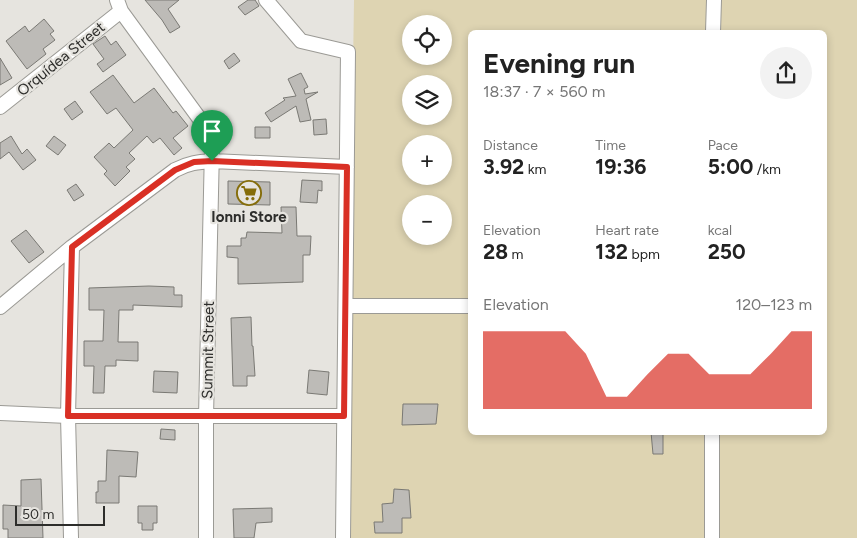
<!DOCTYPE html>
<html lang="en">
<head>
<meta charset="utf-8">
<style>
	:root { --surface:#fff; --page:#f2f2f2; --text:#222; --muted:#767676; --accent:#d93025 }
	body { margin:0; font-family:Figtree,sans-serif; background:var(--page); color:var(--text); height:100vh; display:flex; flex-direction:column; font-size:19px; white-space:nowrap }
	* { box-sizing:border-box; margin:0 }
	p { font-size:16px; color:var(--muted) }
	.icon { flex:none; width:28px; height:28px; fill:none; stroke:currentColor; stroke-width:2; stroke-linecap:round; stroke-linejoin:round }
	.map { position:relative; flex:1; overflow:hidden }
	.drawer { position:absolute; left:468px; top:30px; width:359px; height:405px; display:flex; flex-direction:column; background:var(--surface); border-radius:8px; box-shadow:0 2px 8px #0003 }
	.drawer>* { flex:none }
	.buttons { position:absolute; left:402px; top:15px; display:grid; gap:10px }
	.buttons a { display:grid; place-items:center; width:50px; height:50px; border-radius:50%; background:var(--surface); box-shadow:0 2px 8px #0003; font-size:25px }
	.scale { position:absolute; left:15px; bottom:12px; width:90px; box-sizing:border-box; padding-left:5px; border:2px solid #2d2d2b; border-top:0; font-size:14px; line-height:18px; white-space:nowrap; color:#2d2d2b; -webkit-text-stroke:4px #e6e4df; paint-order:stroke }
	.pin { position:absolute; display:grid; place-items:center; width:42px; height:42px; color:#fff; margin:-51px -21px; border-radius:50% 50% 50% 0; rotate:-45deg; box-shadow:0 0 5px #0007 }
	.pin .icon { rotate:45deg }
	.round { display:grid; place-items:center; flex:none; width:52px; height:52px; border-radius:26px; background:var(--page) }
	.overview { display:flex; align-items:center; justify-content:space-between; height:85px; padding:0 15px }
	h1 { font-size:28px; font-weight:700; line-height:38px }
	.figures { display:grid; grid-template-columns:repeat(3,1fr); gap:8px; height:85px; padding:5px 15px }
	.figures div { display:grid; align-content:center }
	.figures b { font-size:21px; font-weight:700 }
	.figures small { font-size:14px; font-weight:400 }
	.figures p { font-size:14px }
	.chart { height:140px; padding:10px 15px }
	.chart p { display:flex; justify-content:space-between }
	.chart svg { width:100%; height:90px; margin-top:5px; fill:var(--accent); opacity:.7 }
	.map>svg:first-child { display:block }
	.green { fill:#ded4b2; fill-rule:evenodd }
	.building { fill:#bdbbb7; stroke:#7a7974 }
	.lines { fill:none; stroke-linecap:round; stroke-linejoin:round }
	.street-casing { stroke:#9b9a95; stroke-width:16 }
	.street { stroke:#fff; stroke-width:14 }
	.route-casing { stroke:#fff; stroke-width:10 }
	.route { stroke:#d93025; stroke-width:6 }
	.labels { text-anchor:middle; dominant-baseline:central; stroke-width:4.5; stroke-linejoin:round; paint-order:stroke }
	.street-label { font-size:15px; fill:#2d2d2b; stroke:#e6e4df }
	.poi-label { font-size:15px; font-weight:bold; fill:#2d2d2b; stroke:#e6e4df }
</style>
</head>
<body>
<div class="map">
<svg width="857" height="538" viewBox="0 0 857 538">
	<rect width="100%" height="100%" fill="#e6e4df"/>
	<path class="green" d="M 354,0 L 857,0 L 857,538 L 346,538 ZM 411,24 L 444,24 L 444,56 L 411,56 ZM 470,32 L 824,32 L 824,432 L 470,432 ZM 411,84 L 444,84 L 444,116 L 411,116 ZM 411,144 L 444,144 L 444,176 L 411,176 ZM 411,204 L 444,204 L 444,236 L 411,236 Z"/>
	<path class="building" d="M 145,0 L 179,0 L 168,9 L 180,27 L 170,33 L 162,20 Z
		M 248,0 L 255,0 L 259,6 L 245,15 L 238,7 Z
		M 44,19 L 54,31 L 50,34 L 55,40 L 43,49 L 46,54 L 27,69 L 6,41 L 25,26 L 29,32 Z
		M 105,36 L 111,45 L 116,41 L 126,55 L 103,72 L 97,64 L 104,59 L 93,44 Z
		M 234,53 L 240,61 L 229,69 L 224,61 Z
		M 0,58 L 12,78 L 0,85 Z
		M 301,73 L 308,87 L 304,89 L 305,94 L 318,92 L 306,99 L 311,120 L 300,122 L 296,106 L 271,122 L 265,113 L 285,100 L 283,98 L 296,96 L 288,79 Z
		M 113,75 L 134,103 L 154,88 L 173,113 L 176,111 L 188,126 L 173,138 L 182,148 L 174,155 L 160,138 L 153,143 L 147,136 L 129,153 L 135,159 L 126,167 L 130,171 L 115,186 L 104,174 L 107,171 L 94,157 L 109,143 L 114,148 L 133,130 L 116,108 L 107,114 L 90,92 Z
		M 75,101 L 83,112 L 72,120 L 64,109 Z
		M 326,119 L 327,134 L 314,135 L 313,120 Z
		M 255,127 L 270,127 L 270,138 L 255,138 Z
		M 11,136 L 22,154 L 27,149 L 36,160 L 23,170 L 9,152 L 0,159 L 0,143 Z
		M 54,136 L 66,145 L 58,155 L 46,146 Z
		M 302,180 L 322,181 L 322,191 L 318,190 L 317,203 L 300,202 Z
		M 228,181 L 270,182 L 270,205 L 228,204 Z
		M 76,184 L 84,195 L 74,201 L 67,190 Z
		M 281,207 L 296,207 L 297,236 L 311,236 L 310,255 L 303,255 L 303,282 L 238,284 L 238,258 L 227,257 L 227,246 L 241,246 L 241,238 L 246,238 L 247,232 L 282,233 Z
		M 26,230 L 44,252 L 29,263 L 11,241 Z
		M 149,286 L 174,287 L 174,295 L 182,295 L 182,307 L 133,305 L 133,310 L 119,310 L 118,342 L 138,342 L 138,361 L 116,360 L 116,366 L 105,366 L 104,393 L 93,393 L 94,366 L 84,366 L 84,341 L 103,341 L 104,310 L 89,310 L 89,288 Z
		M 251,317 L 252,346 L 253,346 L 255,376 L 247,376 L 247,386 L 233,386 L 231,318 Z
		M 309,370 L 329,372 L 327,395 L 307,393 Z
		M 154,371 L 178,372 L 177,393 L 153,392 Z
		M 403,404 L 438,404 L 436,424 L 402,425 Z
		M 161,429 L 175,430 L 175,440 L 160,439 Z
		M 651,432 L 663,432 L 663,454 L 653,454 Z
		M 107,450 L 138,452 L 136,477 L 119,476 L 119,503 L 96,503 L 96,492 L 98,492 L 98,481 L 106,481 Z
		M 41,479 L 43,538 L 8,538 L 8,529 L 3,529 L 3,505 L 21,506 L 21,480 Z
		M 394,489 L 409,490 L 411,518 L 402,518 L 402,533 L 375,533 L 374,522 L 383,522 L 382,504 L 393,503 Z
		M 138,506 L 157,506 L 157,523 L 153,523 L 153,530 L 142,530 L 142,523 L 138,523 Z
		M 272,508 L 272,522 L 256,523 L 254,538 L 234,538 L 233,509 Z"/>
	<g class="lines">
		<defs>
			<path id="street" d="M 117,0 L 121,11 L 207,129 L 212,148 L 206,417 L 206,538
				M 266,0 L 301,41 L 348,52 L 343,538
				M 713,32 L 714,0
				M 0,107 L 121,11
				M 346,306 L 470,306
				M 0,307 L 72,247 L 175,170 C 188,163 198,162 212,161 L 347,167
				M 0,413 L 68,416 L 344,416
				M 71,538 L 68,416 L 72,247
				M 712,538 L 712,432"/>
		</defs>
		<use href="#street" class="street-casing"/>
		<use href="#street" class="street"/>
	</g>
	<g class="lines">
		<defs>
			<path id="route" d="M 212,161 L 347,167 L 344,416 L 68,416 L 72,247 L 175,170 L 194,162 Z"/>
		</defs>
		<use href="#route" class="route-casing"/>
		<use href="#route" class="route"/>
	</g>
	<defs>
		<symbol id="supermarket-ring" viewBox="-11 -11 22 22"><circle r="9.5" fill="#e6e4df" stroke="#856d0a" stroke-width="1.5"/><path d="M-6-5.5h2.5l.6 2H6L4.5 2H-2.5L-4.4-4H-6ZM-1.5 3.2a1.3 1.3 0 1 0 .1 0ZM3 3.2a1.3 1.3 0 1 0 .1 0Z" fill="#856d0a"/></symbol>
	</defs>
	<g fill-rule="evenodd">
		<use href="#supermarket-ring" x="235" y="179" width="28" height="28"/>
	</g>
	<g class="labels">
		<g class="street-label">
			<text transform="translate(61 59) rotate(-39)">Orquídea Street</text>
			<text transform="translate(208 350) rotate(-89)">Summit Street</text>
		</g>
		<g class="poi-label">
			<text x="249" y="217">Ionni Store</text>
		</g>
	</g>
</svg>
<div class="buttons">
<a><svg class="icon" aria-label="locate" viewBox="0 0 24 24"><circle cx="12" cy="12" r="6"/><path d="M12 2v4M12 18v4M2 12h4M18 12h4"/></svg></a>
<a><svg class="icon" aria-label="layers" viewBox="0 0 24 24"><path d="M12 4l9 5-9 5-9-5zM3 14l9 5 9-5"/></svg></a>
<a>+</a>
<a>−</a>
</div>
<div class="scale">50 m</div>
<div class="pin" style="left:212px;top:161px;background:#1e9e55"><svg class="icon" aria-label="arrive" viewBox="0 0 24 24"><path d="M6 21V4h12l-3 4 3 4H6"/></svg></div>
<section class="drawer">
<div class="overview"><div><h1>Evening run</h1><p>18:37 · 7 × 560 m</p></div><a class="round"><svg class="icon" aria-label="share" viewBox="0 0 24 24"><path d="M12 15V3M7 8l5-5 5 5M5 13v7h14v-7"/></svg></a></div>
<div class="figures">
<div><p>Distance</p><b>3.92<small> km</small></b></div>
<div><p>Time</p><b>19:36</b></div>
<div><p>Pace</p><b>5:00<small> /km</small></b></div>
</div>
<div class="figures">
<div><p>Elevation</p><b>28<small> m</small></b></div>
<div><p>Heart rate</p><b>132<small> bpm</small></b></div>
<div><p>kcal</p><b>250</b></div>
</div>
<div class="chart"><p><span>Elevation</span>120–123 m</p>
<svg viewBox="0 0 160 44" preserveAspectRatio="none"><path d="M0 44V6L10 6L20 6L30 6L40 6L50 17L60 38L70 38L80 27L90 17L100 17L110 27L120 27L130 27L140 17L150 6L160 6V44z"/></svg>
</div>
</section>
</div>
</body>
</html>
